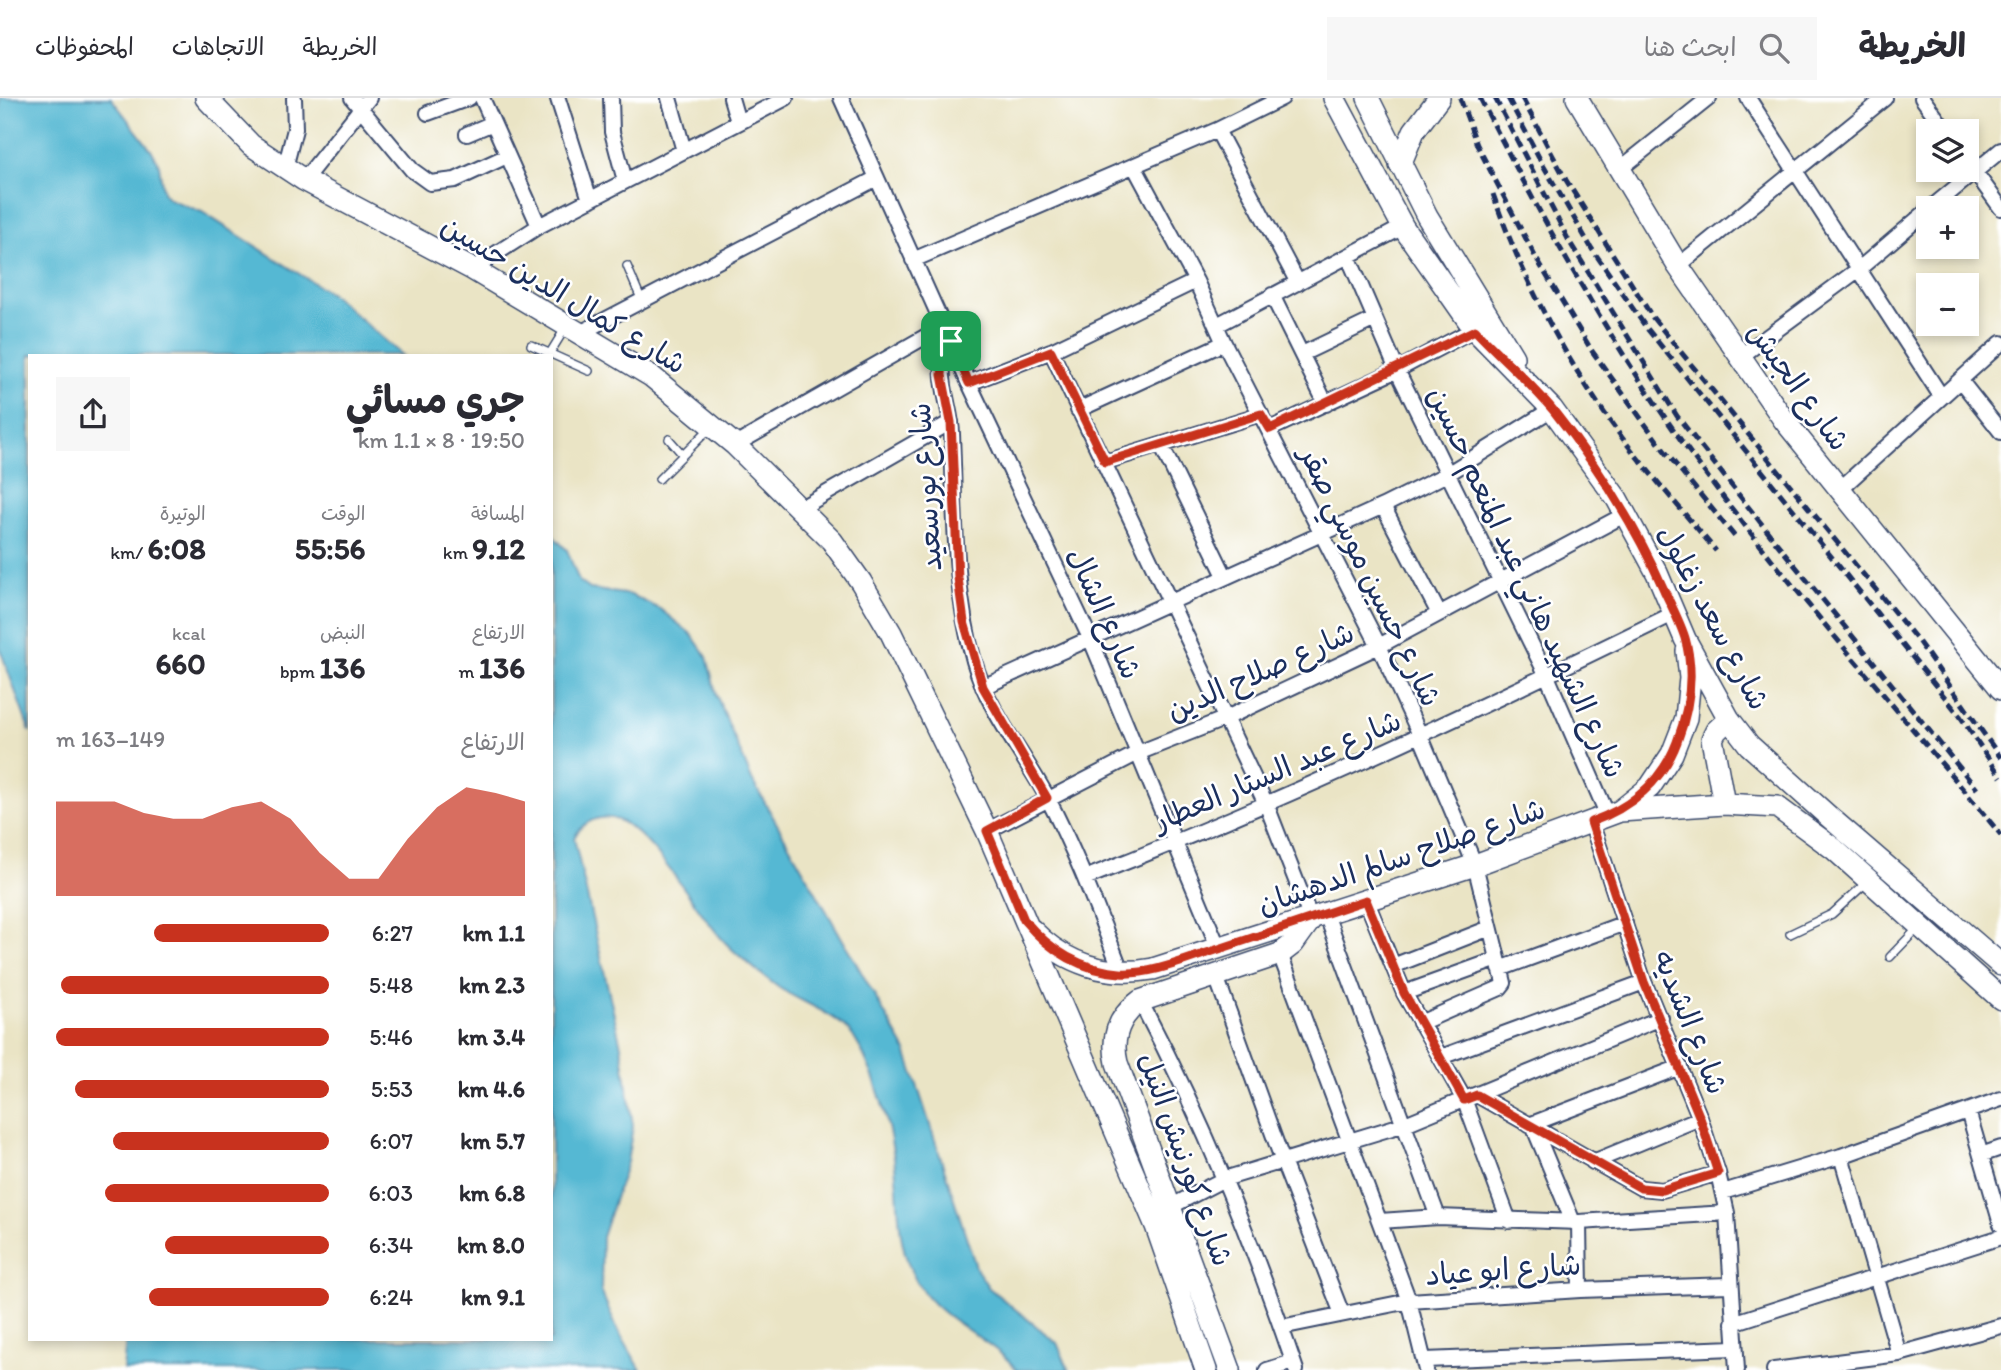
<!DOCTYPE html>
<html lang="ar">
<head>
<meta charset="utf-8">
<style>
	:root { --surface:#fff; --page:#f7f7f7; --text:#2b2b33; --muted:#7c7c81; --line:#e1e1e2; --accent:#c8321e }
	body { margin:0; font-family:Itim,"Playpen Sans Arabic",sans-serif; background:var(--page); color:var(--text); direction:rtl; height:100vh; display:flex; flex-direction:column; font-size:26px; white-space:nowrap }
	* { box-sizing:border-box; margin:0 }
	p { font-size:23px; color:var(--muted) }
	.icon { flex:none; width:38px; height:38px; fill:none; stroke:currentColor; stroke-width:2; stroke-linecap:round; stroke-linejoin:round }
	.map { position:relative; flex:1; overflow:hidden; direction:ltr }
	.drawer { position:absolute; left:28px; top:256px; width:525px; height:987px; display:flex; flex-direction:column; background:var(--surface); border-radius:0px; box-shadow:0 4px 10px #0003; direction:rtl }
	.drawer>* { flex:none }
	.fabs { position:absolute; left:1916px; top:21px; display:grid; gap:14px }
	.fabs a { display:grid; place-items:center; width:63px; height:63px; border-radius:0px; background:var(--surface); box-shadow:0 4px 10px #0003; font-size:35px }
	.pin { position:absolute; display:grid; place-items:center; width:60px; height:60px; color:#fff; margin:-30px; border-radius:14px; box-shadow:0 4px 10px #0006 }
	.round { display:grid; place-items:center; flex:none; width:74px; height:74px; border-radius:0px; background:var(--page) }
	.overview { display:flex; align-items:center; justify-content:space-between; height:119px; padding:0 28px }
	h1 { font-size:38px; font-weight:700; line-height:52px }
	.figures { display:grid; grid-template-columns:repeat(3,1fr); gap:10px; height:119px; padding:7px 28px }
	.figures div { display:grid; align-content:center }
	.figures b { font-size:30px; font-weight:700 }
	.figures small { font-size:19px; font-weight:400 }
	.figures p { font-size:19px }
	.chart { height:196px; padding:14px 28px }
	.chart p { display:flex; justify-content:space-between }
	.chart svg { width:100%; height:126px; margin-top:7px; fill:var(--accent); opacity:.7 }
	ul { padding:0 28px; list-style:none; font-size:23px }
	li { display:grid; grid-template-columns:112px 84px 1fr; align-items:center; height:52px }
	li i { height:18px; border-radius:9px; background:var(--accent) }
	header { display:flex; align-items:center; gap:42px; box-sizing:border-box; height:98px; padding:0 35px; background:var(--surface); border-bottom:2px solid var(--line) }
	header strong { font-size:33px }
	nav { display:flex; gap:38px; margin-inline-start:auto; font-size:24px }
	.search { width:490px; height:63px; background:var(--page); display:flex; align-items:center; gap:18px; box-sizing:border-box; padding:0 24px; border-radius:0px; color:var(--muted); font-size:26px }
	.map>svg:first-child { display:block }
	.water { fill:#54b8d3; stroke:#387498; stroke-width:2 }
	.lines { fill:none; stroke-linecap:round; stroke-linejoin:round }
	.lane-casing { stroke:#3a4a6d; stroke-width:10 }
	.street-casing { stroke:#3a4a6d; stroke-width:18 }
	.secondary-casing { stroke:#3a4a6d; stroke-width:24 }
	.lane { stroke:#fff; stroke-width:7 }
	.street { stroke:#fff; stroke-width:14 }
	.secondary { stroke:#fff; stroke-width:21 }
	.rail { stroke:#1b2f5e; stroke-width:5; stroke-dasharray:10 5; stroke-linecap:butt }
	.route-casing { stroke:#fff; stroke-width:14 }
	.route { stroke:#c8321e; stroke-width:9 }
	.labels { text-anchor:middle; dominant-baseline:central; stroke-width:5; stroke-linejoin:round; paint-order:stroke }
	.street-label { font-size:30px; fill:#1b2f5e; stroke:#fff }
</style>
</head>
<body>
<header>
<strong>الخريطة</strong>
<div class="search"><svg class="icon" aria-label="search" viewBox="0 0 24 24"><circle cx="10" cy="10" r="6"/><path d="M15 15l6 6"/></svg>ابحث هنا</div>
<nav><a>الخريطة</a><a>الاتجاهات</a><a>المحفوظات</a></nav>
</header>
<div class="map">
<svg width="2001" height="1272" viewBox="0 0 2001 1272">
	<rect width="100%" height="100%" fill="#fff"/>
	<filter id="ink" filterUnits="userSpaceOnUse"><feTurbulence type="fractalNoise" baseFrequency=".0143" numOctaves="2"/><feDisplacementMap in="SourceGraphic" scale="14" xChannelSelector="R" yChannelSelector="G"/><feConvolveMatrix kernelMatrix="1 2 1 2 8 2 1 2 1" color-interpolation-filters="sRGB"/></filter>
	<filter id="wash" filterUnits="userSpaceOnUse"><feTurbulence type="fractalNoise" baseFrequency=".00686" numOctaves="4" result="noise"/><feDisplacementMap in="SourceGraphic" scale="28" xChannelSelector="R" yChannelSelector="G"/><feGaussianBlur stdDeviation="1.57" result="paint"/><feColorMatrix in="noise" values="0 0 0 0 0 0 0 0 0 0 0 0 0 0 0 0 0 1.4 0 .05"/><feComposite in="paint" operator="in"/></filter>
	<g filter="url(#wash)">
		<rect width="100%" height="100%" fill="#eae4c5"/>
		<path class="water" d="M 0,0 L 111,0 L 152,53 L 159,67 L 163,94 L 169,101 L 202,114 L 334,198 L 402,257 L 30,257 L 30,634 L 0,551 Z
			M 551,436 L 567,452 L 579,483 L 590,491 L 631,497 L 660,511 L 691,536 L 707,559 L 717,599 L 752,682 L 906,953 L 977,1172 L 989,1190 L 1057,1245 L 1069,1272 L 1017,1272 C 989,1238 941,1224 918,1186 C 893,1145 901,1098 893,1053 C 886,1014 874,971 853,938 C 837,915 801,905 778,889 C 760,875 737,858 722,841 C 695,811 653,736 618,722 C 600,715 582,724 574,740 L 621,948 L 633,1028 L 627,1064 L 602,1139 L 601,1193 L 617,1231 L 641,1272 L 123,1272 L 126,1241 L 551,1241 Z"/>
	</g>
	<g filter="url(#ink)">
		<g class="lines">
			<defs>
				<path id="lane" d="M 627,168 L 642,203
					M 531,247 L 589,273
					M 550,255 L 566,229
					M 669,341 L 683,357
					M 659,381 L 711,329
					M 1790,836 L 1832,816 L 1868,783
					M 1890,859 L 1917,831"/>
				<path id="street" d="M 352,0 L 412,72 L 430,85 L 455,82 L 507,58
					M 482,0 L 539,128
					M 611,0 L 612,34 L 625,83
					M 669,0 L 684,53
					M 731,0 L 738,24
					M 841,0 L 969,285 L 1091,542 L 1219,851
					M 1748,0 L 1941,298
					M 1922,0 L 1946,33
					M 558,1 L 590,102
					M 428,15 L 469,0
					M 1217,32 L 1298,185
					M 467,36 L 493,25
					M 1967,63 L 2001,110
					M 1134,68 L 1196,183 L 1224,245 L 1379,548 L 1421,639 L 1475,767 L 1504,885 L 1500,890 L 1420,925
					M 285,70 L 295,31 L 294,0
					M 1620,71 L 1709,0
					M 304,82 L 369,0
					M 1931,110 L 2001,52
					M 1348,158 L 1397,272 L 1547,578 L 1608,718
					M 913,162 L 1217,32 L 1282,0
					M 1678,168 L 1885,0
					M 472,171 L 539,128 L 786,0
					M 1272,197 L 1326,306
					M 1217,227 L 1403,129
					M 582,234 L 877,80
					M 951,243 C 932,272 951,305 952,336 C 955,412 953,490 974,563 C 988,612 1023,655 1047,699 C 1077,756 1099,816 1122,875
					M 1051,253 L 1267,708 L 1311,821
					M 1302,256 L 1375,221
					M 1740,259 L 1859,171 L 1928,112
					M 1960,282 L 2001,334
					M 969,285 L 1051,253 L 1196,183
					M 1078,312 L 1224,245
					M 1270,331 L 1397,272 L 1480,228
					M 735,347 L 944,228
					M 1161,347 L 1225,478
					M 1105,364 L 1261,316
					M 1839,392 L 2001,245
					M 1383,408 L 1438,514
					M 799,411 L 951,324
					M 983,589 L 1383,408 L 1449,375 L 1552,311
					M 1591,724 L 1644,884 L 1700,1020 L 1718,1075 L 1727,1115 L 1737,1272
					M 987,733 L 1138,655 L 1224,621 L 1379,548 L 1626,416
					M 1085,780 C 1287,702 1481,610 1675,515
					M 1366,802 L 1404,895 L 1464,1001 L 1509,1123
					M 1326,816 L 1438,1119
					M 1280,856 L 1409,1203 L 1426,1272
					M 1393,868 L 1490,830
					M 1500,871 L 1625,825
					M 1216,878 L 1282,1061 L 1342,1216
					M 1404,895 L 1498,861
					M 1140,903 C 1204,1024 1252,1143 1296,1272
					M 1441,959 L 1644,884
					M 1477,997 L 1641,1090 L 1662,1092 L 1718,1075
					M 1968,1013 L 2001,1126
					M 1529,1027 L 1680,969
					M 1534,1030 L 1573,1124
					M 1981,1057 L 2001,1050
					M 1841,1058 L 1899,1256
					M 1593,1064 L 1700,1020
					M 1723,1094 L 1841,1058 L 2001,1001
					M 1170,1109 L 1224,1081 L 1405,1026 L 1661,920
					M 1380,1123 L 1438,1119 L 1579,1124 L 1727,1115
					M 1579,1124 L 1580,1192
					M 1733,1225 L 2001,1139
					M 1281,1229 L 1409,1203 L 1580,1192 L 1729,1187
					M 1425,1262 L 1734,1250
					M 1267,1272 L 1293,1264
					M 1774,1272 L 1899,1256 L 2001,1228"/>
				<path id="secondary" d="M 206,0 L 251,47 L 304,82 L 472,171 L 651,278 L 735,347 L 832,443 L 861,484 L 891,535 L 987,733 L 1156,1128 L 1206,1272
					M 1334,0 L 1403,129 L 1475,232 L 1552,311 L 1617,401 L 1657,475 L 1685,541 L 1729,621 L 1749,647 L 1827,717 L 2001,867
					M 1368,0 L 1427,118 L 1513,259
					M 1577,0 L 1678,168 L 1784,322 L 2001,591
					M 1400,67 L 1414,33 L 1439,0
					M 1724,706 L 1712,641 L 1716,633 L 1729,621
					M 1620,713 L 1724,706 L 1777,709 L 1834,751 L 2001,901
					M 1032,832 C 1065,866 1107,879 1153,871 L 1475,767 L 1620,713 L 1650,689 L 1672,656 L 1686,620 L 1690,580 L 1687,553
					M 1230,1272 L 1117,965 C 1111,940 1118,919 1140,903 L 1280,856 L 1293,846 L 1311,821"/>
			</defs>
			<use href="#lane" class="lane-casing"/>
			<use href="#street" class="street-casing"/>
			<use href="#secondary" class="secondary-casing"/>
			<use href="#lane" class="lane"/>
			<use href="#street" class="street"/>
			<use href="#secondary" class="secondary"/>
			<path class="rail" d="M 1460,0 L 1477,47 L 1536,160 L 1592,253 L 1664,352 L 1735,439
				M 1480,0 C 1540,117 1602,231 1678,338 C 1777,477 1893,605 2001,737
				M 1495,0 L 1569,143 L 1677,318 L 1775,443 L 1977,691
				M 1508,0 L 1543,67 L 1592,151 L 1645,228 L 1960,618 L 2001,679
				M 1522,0 L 1566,82 L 1653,220 L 1918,543 L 2001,660
				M 1493,96 C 1520,174 1558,248 1605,316 C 1638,364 1679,408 1716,453"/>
		</g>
	</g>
	<g class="lines" filter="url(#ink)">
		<defs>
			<path id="route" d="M 1475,232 C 1500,259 1529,283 1553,312 C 1597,367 1635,426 1664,492 C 1671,507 1680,524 1685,540 C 1695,575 1689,612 1677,644 C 1662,684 1630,710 1591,724 L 1644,884 L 1700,1020 L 1718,1075 L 1662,1092 L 1641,1090 L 1477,997 L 1464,1002 L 1404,895 L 1366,802 C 1315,819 1264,836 1213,853 C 1185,862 1151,877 1120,875 C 1081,872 1049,852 1024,822 L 987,733 L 1047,700 L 983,589 L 964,524 L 958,480 L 951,324 L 942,277 L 943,261 L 951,243 L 969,285 L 1051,253 L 1105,364 L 1261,316 L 1270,331 Z"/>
		</defs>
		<use href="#route" class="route-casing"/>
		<use href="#route" class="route"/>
	</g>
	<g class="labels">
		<g class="street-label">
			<text transform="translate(564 196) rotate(31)">شارع كمال الدين حسين</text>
			<text transform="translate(1799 288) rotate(54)">شارع الجيش</text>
			<text transform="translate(925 389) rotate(-94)">شارع بورسعيد</text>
			<text transform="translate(1371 478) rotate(64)">شارع حسين موسي صقر</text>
			<text transform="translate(1527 484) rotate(65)">شارع الشهيد هاني عبد المنعم حسين</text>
			<text transform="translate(1105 515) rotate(66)">شارع الشال</text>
			<text transform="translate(1714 519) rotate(62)">شارع سعد زغلول</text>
			<text transform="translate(1260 573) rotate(-24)">شارع صلاح الدين</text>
			<text transform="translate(1277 672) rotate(-23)">شارع عبد الستار العطار</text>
			<text transform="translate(1401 758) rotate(-19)">شارع صلاح سالم الدهشان</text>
			<text transform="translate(1691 924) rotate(68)">شارع الشديه</text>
			<text transform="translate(1186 1061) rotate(70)">شارع كورنيش النيل</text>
			<text transform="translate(1503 1171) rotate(-4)">شارع ابو عياد</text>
		</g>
	</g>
</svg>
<div class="fabs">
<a><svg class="icon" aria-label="layers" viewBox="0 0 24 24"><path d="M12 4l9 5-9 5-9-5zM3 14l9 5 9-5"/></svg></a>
<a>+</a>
<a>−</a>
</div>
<div class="pin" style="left:951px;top:243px;background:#1e9e55"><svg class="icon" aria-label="arrive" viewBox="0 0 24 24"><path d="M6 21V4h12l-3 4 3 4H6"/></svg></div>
<section class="drawer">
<div class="overview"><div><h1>جري مسائي</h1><p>19:50 · 8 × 1.1 km</p></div><a class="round"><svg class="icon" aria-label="share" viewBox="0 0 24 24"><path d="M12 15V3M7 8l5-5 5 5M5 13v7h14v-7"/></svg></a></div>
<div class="figures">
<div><p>المسافة</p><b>9.12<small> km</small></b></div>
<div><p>الوقت</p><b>55:56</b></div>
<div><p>الوتيرة</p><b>6:08<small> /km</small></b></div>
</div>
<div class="figures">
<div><p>الارتفاع</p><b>136<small> m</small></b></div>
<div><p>النبض</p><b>136<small> bpm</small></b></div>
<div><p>kcal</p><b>660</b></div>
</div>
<div class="chart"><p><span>الارتفاع</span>149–163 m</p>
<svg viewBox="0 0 160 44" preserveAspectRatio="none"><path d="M0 44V11L10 11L20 11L30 15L40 17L50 17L60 13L70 11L80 17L90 29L100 38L110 38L120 24L130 13L140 6L150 8L160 11V44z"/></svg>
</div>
<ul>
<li><b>1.1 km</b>6:27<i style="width:64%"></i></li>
<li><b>2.3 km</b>5:48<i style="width:98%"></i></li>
<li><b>3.4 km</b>5:46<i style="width:100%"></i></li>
<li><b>4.6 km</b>5:53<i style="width:93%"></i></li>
<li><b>5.7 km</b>6:07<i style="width:79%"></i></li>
<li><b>6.8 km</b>6:03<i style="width:82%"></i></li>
<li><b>8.0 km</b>6:34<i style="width:60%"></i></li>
<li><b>9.1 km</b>6:24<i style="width:66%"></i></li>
</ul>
</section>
</div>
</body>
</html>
